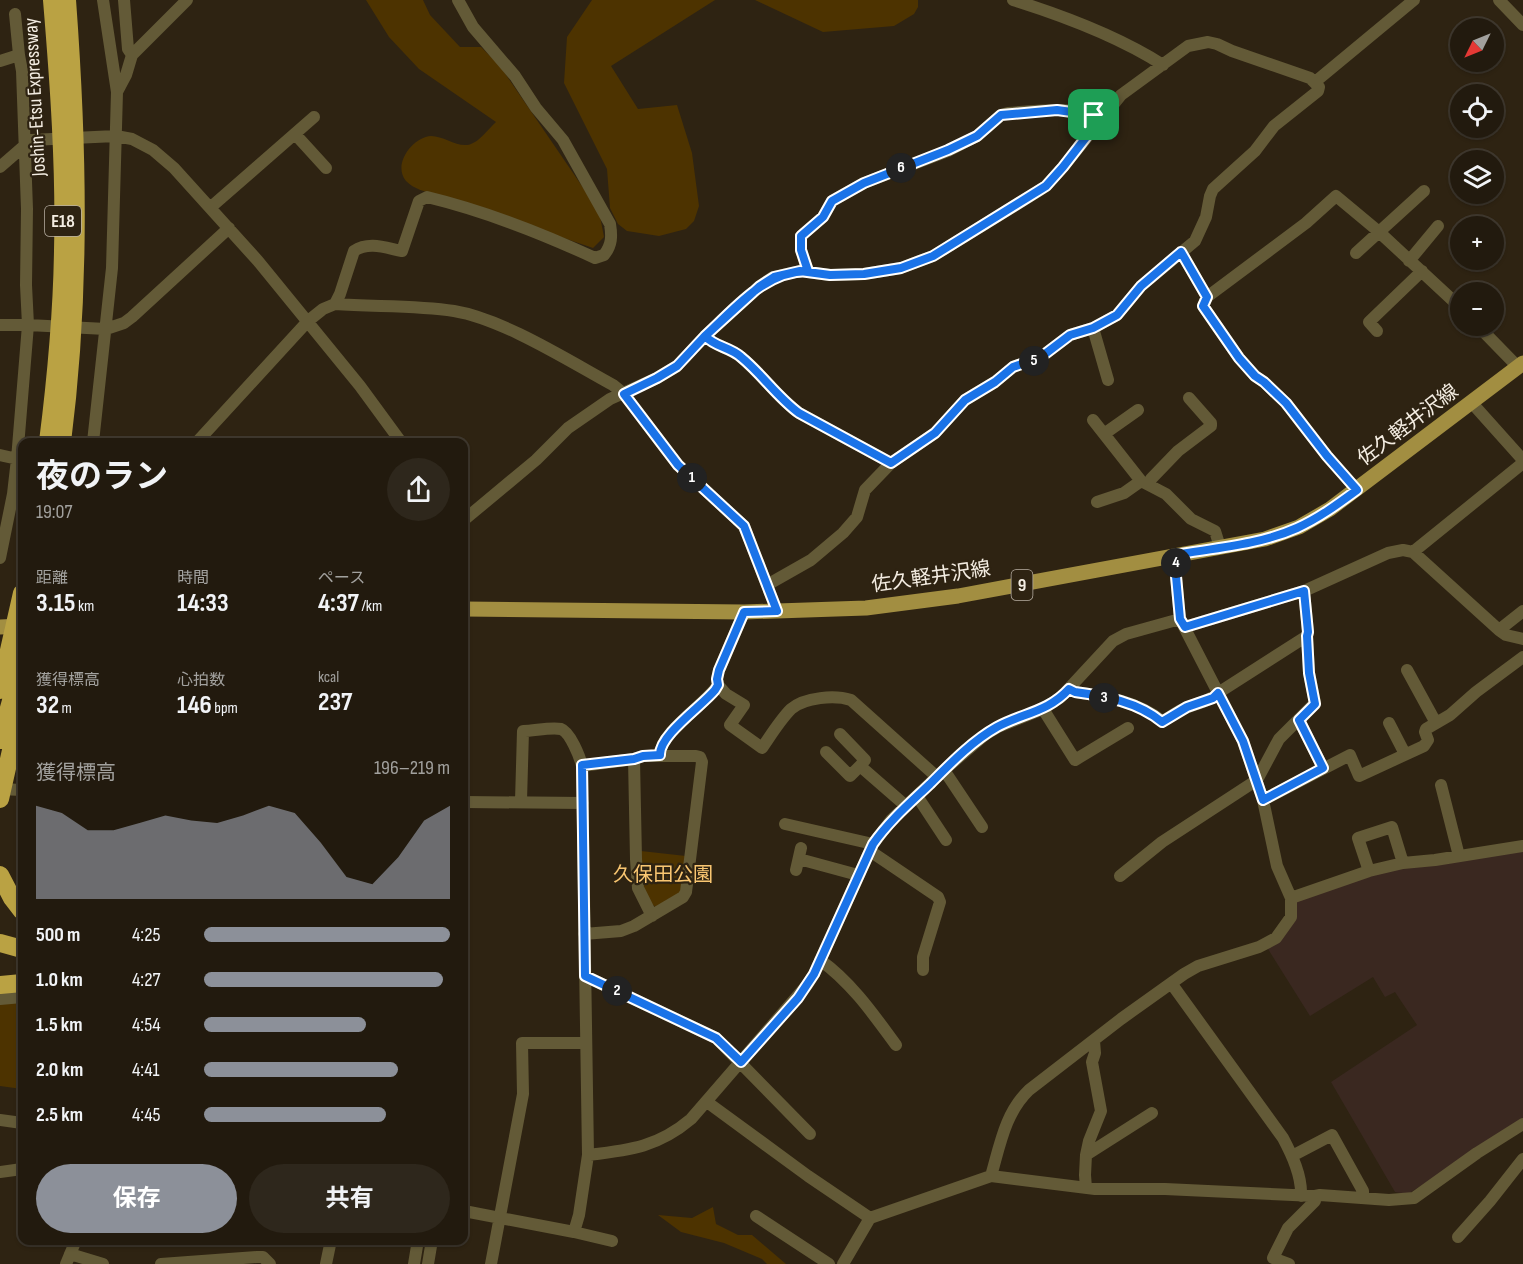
<!DOCTYPE html>
<html lang="ja">
<head>
<meta charset="utf-8">
<style>
	:root { --surface:#221a0e; --page:#2e271c; --text:#f1f3f6; --muted:#a2a19e; --line:#3f382e; --accent:#8c9099 }
	body { margin:0; font-family:"Sofia Sans Condensed","Noto Sans JP",sans-serif; background:var(--page); color:var(--text); height:100vh; display:flex; flex-direction:column; font-size:22px; white-space:nowrap }
	* { box-sizing:border-box; margin:0 }
	p { font-size:20px; color:var(--muted) }
	.icon { flex:none; width:33px; height:33px; fill:none; stroke:currentColor; stroke-width:2; stroke-linecap:round; stroke-linejoin:round }
	.map { position:relative; flex:1; overflow:hidden }
	.drawer { position:absolute; left:18px; top:438px; width:450px; height:807px; display:flex; flex-direction:column; background:var(--surface); border-radius:12px; box-shadow:0 2px 4px #0004,0 0 0 2px var(--line) }
	.drawer>* { flex:none }
	.needle { width:39px; rotate:227deg }
	.fabs { position:absolute; left:1450px; top:18px; display:grid; gap:12px }
	.fabs a { display:grid; place-items:center; width:54px; height:54px; border-radius:50%; background:var(--surface); box-shadow:0 2px 4px #0004,0 0 0 2px var(--line); font-size:30px }
	.pin { position:absolute; display:grid; place-items:center; width:51px; height:51px; color:#fff; margin:-26px; border-radius:12px; box-shadow:0 3px 9px #0006 }
	.km { position:absolute; width:30px; height:30px; margin:-15px; border-radius:50%; background:#222; color:#fff; font-size:16px; line-height:30px; text-align:center }
	.round { display:grid; place-items:center; flex:none; width:63px; height:63px; border-radius:32px; background:var(--page) }
	.headline { display:flex; align-items:center; justify-content:space-between; height:102px; padding:0 18px }
	h1 { font-size:33px; font-weight:700; line-height:45px }
	.stats { display:grid; grid-template-columns:repeat(3,1fr); gap:9px; height:102px; padding:6px 18px }
	.stats div { display:grid; align-content:center }
	.stats b { font-size:26px; font-weight:700 }
	.stats small { font-size:16px; font-weight:400 }
	.stats p { font-size:16px }
	.chart { height:168px; padding:12px 18px }
	.chart p { display:flex; justify-content:space-between }
	.chart svg { width:100%; height:108px; margin-top:6px; fill:var(--accent); opacity:.7 }
	.button { display:flex; gap:12px; margin-top:auto; padding:12px 18px }
	.button a { flex:1; height:69px; border-radius:36px; background:var(--accent); color:#fff; font-size:24px; font-weight:700; line-height:69px; text-align:center }
	.button a+a { background:var(--page); color:var(--text) }
	ul { padding:0 18px; list-style:none; font-size:20px }
	li { display:grid; grid-template-columns:96px 72px 1fr; align-items:center; height:45px }
	li i { height:15px; border-radius:8px; background:var(--accent) }
	.map>svg:first-child { display:block }
	.education { fill:#3a2820 }
	.green { fill:#4d3300 }
	.lines { fill:none; stroke-linecap:round; stroke-linejoin:round }
	.minor { stroke:#635a37; stroke-width:12 }
	.major { stroke:#a28e41; stroke-width:15 }
	.highway { stroke:#baa243; stroke-width:18 }
	.route-casing { stroke:#fff; stroke-width:12 }
	.route { stroke:#1a73e8; stroke-width:8 }
	.labels { text-anchor:middle; dominant-baseline:central; stroke-width:4.5; stroke-linejoin:round; paint-order:stroke }
	.shield { fill:#2e2312; stroke:#b9b0a4; stroke-width:1.5 }
	.shield-label { font-size:18px; font-weight:bold; fill:#f4ede2 }
	.street-label { font-size:20px; fill:#f4ede2; stroke:#2e2312 }
	.park-label { font-size:20px; fill:#f9c671; stroke:#2e2312 }
</style>
</head>
<body>
<div class="map">
<svg width="1523" height="1264" viewBox="0 0 1523 1264">
	<rect width="100%" height="100%" fill="#2e2312"/>
	<path class="education" d="M 1523,849 L 1523,1121 L 1408,1194 L 1395,1192 L 1331,1082 L 1417,1025 L 1395,992 L 1385,997 L 1373,977 L 1310,1016 L 1268,949 L 1296,902 L 1381,872 Z"/>
	<path class="green" d="M 366,0 L 423,0 L 430,15 L 460,47 L 481,47 L 500,66 L 599,211 L 604,237 L 593,248 L 435,194 C 425,192 414,189 406,181 C 392,164 413,137 431,136 C 443,136 455,146 467,145 C 478,144 488,129 496,122 L 419,69 L 389,37 Z
		M 592,0 L 715,0 L 611,66 L 638,109 L 677,105 L 692,153 L 699,206 L 694,221 L 686,229 L 659,236 L 627,231 L 618,224 L 610,208 L 607,169 L 564,83 L 567,37 Z
		M 755,0 L 918,0 L 918,7 L 914,14 L 894,26 L 823,32 Z
		M 641,851 L 686,856 L 683,891 L 655,907 C 640,891 641,871 641,851 Z
		M 22,1002 L 22,1089 L 0,1086 L 0,1004 Z
		M 713,1207 L 716,1224 L 738,1235 L 752,1235 L 786,1264 L 767,1264 L 762,1259 L 724,1243 L 681,1232 L 658,1215 L 692,1218 Z"/>
	<g class="lines">
		<path class="minor" d="M 124,0 L 128,49 L 132,55
			M 1013,0 C 1064,16 1118,36 1163,65
			M 1499,0 L 1523,25
			M 15,14 L 19,55
			M 0,61 L 19,55 L 22,71 L 27,209 L 26,285 L 28,325 L 17,459 L 13,494 L 0,558
			M 1315,82 L 1414,0
			M 117,92 L 126,75 L 132,55 L 187,0
			M 295,134 L 326,168
			M 0,167 L 31,140 L 116,136 L 132,139 L 153,150 L 174,168 L 258,261 L 360,386 L 401,442
			M 211,207 L 314,117
			M 1181,252 L 1207,297 L 1306,223 L 1336,196 L 1378,231 L 1461,308
			M 1356,253 L 1424,191
			M 1409,261 L 1438,226
			M 808,271 L 801,250 L 801,236 L 823,217 L 832,201 L 864,183 L 948,151 L 977,136 L 1001,115 L 1008,113 C 1038,111 1073,105 1101,118
			M 1207,297 L 1203,306 L 1239,358 L 1255,376 L 1264,382 L 1286,403 L 1327,456 L 1357,490
			M 335,304 L 340,294 L 354,251 C 369,241 386,248 402,251 L 419,201 L 427,197 C 485,211 541,233 595,258 L 604,255 C 612,245 612,236 610,224 L 563,140 L 536,108 L 515,76 L 473,27 L 458,0
			M 0,325 L 28,325 L 106,329 L 124,323 L 132,317 L 229,228
			M 1478,326 L 1518,367
			M 1093,328 L 1108,380
			M 1377,331 L 1369,322 L 1422,271
			M 705,336 C 715,347 730,347 741,357 C 762,374 777,397 799,413 L 891,463
			M 1472,403 L 1523,460
			M 1093,420 L 1141,481
			M 1104,434 L 1138,410
			M 93,442 L 112,268 L 117,92 L 103,0
			M 197,442 L 308,321 L 323,309 L 335,304 C 374,307 415,305 454,311 C 503,319 569,361 613,385 L 624,394 L 678,465 L 744,526 L 777,611
			M 0,455 L 22,460
			M 1149,484 L 1151,479 L 1178,451 L 1211,426 L 1211,423 L 1189,398
			M 1097,502 L 1124,493 L 1141,481 L 1166,494 L 1191,519 L 1215,531 L 1220,547
			M 464,520 L 536,460 L 568,428 L 610,399 L 657,378 L 677,366 L 705,336 L 760,286 L 773,277 L 800,271 L 830,275 L 864,274 L 901,268 L 933,256 L 1037,192 L 1046,186 L 1063,167 L 1121,95 L 1188,46 L 1208,42 L 1217,44 L 1232,51 L 1310,78 L 1319,87 L 1318,91 L 1274,126 L 1255,151 L 1213,189 L 1210,196 L 1206,217 L 1195,241 L 1141,286 L 1117,315 L 1093,328 L 1070,335 L 1041,357 L 1013,367 L 995,382 L 965,400 L 935,433 L 891,463 L 865,490 L 857,517 L 843,533 L 811,560 L 767,585
			M 1413,552 L 1523,463
			M 1174,555 L 1180,619 L 1243,741 L 1263,800 L 1277,866 L 1291,898
			M 1185,627 L 1304,591 L 1388,553 L 1403,550 L 1413,552 L 1499,630 L 1506,635 L 1523,639
			M 1499,630 L 1523,611
			M 1407,670 L 1436,723
			M 718,685 L 726,694 L 744,705 L 730,725 L 762,748 C 771,735 780,720 791,709 C 805,697 835,695 851,700 L 937,777
			M 1069,689 L 1075,692 C 1106,696 1138,702 1162,721 C 1168,719 1173,714 1179,711 C 1191,704 1208,703 1218,693 L 1307,636 L 1308,632 L 1304,591
			M 1043,709 L 1075,760 L 1128,728
			M 1299,720 L 1323,768
			M 1389,723 L 1405,754
			M 840,734 L 865,760 L 860,766
			M 826,752 L 850,776 L 860,766 L 906,806
			M 660,755 C 659,733 706,704 718,685 L 717,679 L 719,670 L 744,612
			M 634,759 L 636,859 L 638,888 L 652,916
			M 582,766 L 634,759 L 643,756 L 696,756 L 700,757 L 702,762 L 686,892 L 683,897 L 634,926 L 621,931 L 584,934
			M 944,770 L 982,827
			M 1441,785 L 1459,856
			M 0,789 L 22,790
			M 917,796 L 946,840
			M 1263,800 L 1350,755 L 1359,776 L 1424,746 L 1428,740 L 1425,732 L 1426,729 L 1450,715 L 1476,692 L 1523,657
			M 464,802 L 583,803
			M 785,824 L 873,844
			M 870,851 L 938,897 L 940,902 L 923,957 L 923,970
			M 799,859 L 858,875
			M 796,870 L 801,848
			M 1369,871 L 1358,838 L 1392,827 L 1403,863
			M 1120,876 L 1162,842 L 1257,780 L 1279,739 L 1315,703 L 1309,673 L 1307,636
			M 820,960 C 851,982 874,1015 896,1045
			M 585,976 L 716,1038 L 810,1134
			M 1171,983 L 1283,1138 C 1292,1155 1302,1176 1301,1196
			M 0,999 L 22,997
			M 707,1102 L 808,1176 L 870,1218 L 991,1176 L 1095,1189 L 1165,1189 L 1315,1196 L 1320,1195 L 1389,1200 L 1414,1198 L 1477,1153 L 1523,1124
			M 0,1120 L 22,1123
			M 588,1155 C 630,1150 658,1147 691,1119 L 807,985 L 814,974 L 873,844 L 892,819 L 944,770 L 986,734 L 998,727 L 1043,709 L 1061,697 L 1113,641 L 1126,634 L 1180,619
			M 1086,1155 L 1089,1141 L 1101,1111 L 1092,1062 L 1095,1053 L 1094,1041
			M 1292,1156 L 1332,1135 L 1363,1191 L 1363,1197
			M 0,1172 L 22,1169
			M 991,1176 C 1000,1145 1005,1113 1029,1090 L 1121,1019 L 1184,974 L 1198,966 L 1259,947 L 1276,938 L 1291,917 L 1291,898 L 1369,871 L 1403,863 L 1435,860 L 1523,846
			M 1086,1188 L 1085,1175 L 1086,1155 L 1152,1113
			M 464,1211 L 574,1232 L 579,1215 L 588,1155 L 582,766 C 580,757 570,732 561,729 C 550,727 534,731 523,731 L 521,801
			M 756,1216 L 829,1264
			M 574,1232 L 612,1241
			M 1458,1237 L 1490,1201 L 1523,1159
			M 70,1254 L 103,1264
			M 66,1264 L 76,1240
			M 161,1264 L 257,1257 L 263,1257 L 270,1264
			M 326,1264 L 331,1240
			M 414,1264 L 418,1240
			M 428,1264 L 432,1240
			M 491,1264 L 523,1094 L 522,1043 L 586,1043
			M 843,1264 L 870,1218
			M 1289,1264 L 1273,1258 L 1288,1228 L 1315,1201 L 1315,1196"/>
		<path class="major" d="M 464,609 L 744,612 L 866,608 L 958,596 L 1265,539 L 1299,527 L 1330,509 L 1523,363
			M 0,627 L 22,626"/>
		<path class="highway" d="M 48,442 C 56,379 62,315 63,251 C 65,167 59,84 52,0
			M 62,442 C 81,294 78,149 67,0
			M 0,690 L 22,593
			M 0,740 L 22,662
			M 0,799 L 22,702
			M 0,875 L 12,898 L 22,911
			M 0,943 L 22,949
			M 0,985 L 22,983"/>
	</g>
	<g class="lines">
		<defs>
			<path id="route" d="M 1094,115 L 1101,118 L 1063,167 L 1046,186 L 933,256 L 901,268 L 864,274 L 830,275 L 800,271 L 774,277 L 760,286 L 705,336 L 677,366 L 657,378 L 624,394 L 678,465 L 744,526 L 777,611 L 744,612 L 719,670 L 717,679 L 718,685 L 715,690 C 702,706 659,735 660,755 L 643,756 L 634,759 L 582,765 L 585,976 L 716,1038 L 741,1062 L 798,998 L 814,974 L 873,844 C 889,821 910,803 930,784 C 950,764 972,741 997,727 C 1023,713 1048,712 1069,689 L 1075,692 C 1105,696 1138,702 1162,722 L 1187,707 L 1213,698 L 1218,693 L 1243,741 L 1263,800 L 1323,768 L 1299,720 L 1315,704 L 1309,673 L 1307,636 L 1308,632 L 1304,591 L 1185,627 L 1180,619 L 1174,555 C 1215,548 1259,545 1297,528 C 1319,518 1338,504 1357,490 L 1327,456 L 1286,403 L 1264,382 L 1255,376 L 1239,358 L 1203,306 L 1207,297 L 1181,252 L 1141,286 L 1117,315 L 1093,328 L 1070,335 L 1041,357 L 1013,367 L 995,382 L 965,400 L 935,433 L 891,463 L 799,413 C 777,397 762,374 741,357 C 730,347 715,347 705,336 C 735,309 764,271 808,271 L 801,250 L 801,236 L 823,217 L 832,201 L 864,183 L 948,150 L 977,136 L 1001,115 L 1057,110 L 1094,115"/>
		</defs>
		<use href="#route" class="route-casing"/>
		<use href="#route" class="route"/>
	</g>
	<g class="labels">
		<g class="shield">
			<rect x="45" y="206" width="36" height="30" rx="4.5"/>
			<rect x="1011.5" y="570" width="21" height="30" rx="4.5"/>
		</g>
		<g class="shield-label">
			<text x="63" y="221">E18</text>
			<text x="1022" y="585">9</text>
		</g>
		<g class="street-label">
			<text transform="translate(35 97) rotate(-93)">Joshin-Etsu Expressway</text>
			<text transform="translate(1408 425) rotate(-37)">佐久軽井沢線</text>
			<text transform="translate(931 577) rotate(-8)">佐久軽井沢線</text>
		</g>
		<g class="park-label">
			<text x="663" y="875">久保田公園</text>
		</g>
	</g>
</svg>
<div class="fabs">
<a><svg class="needle" viewBox="-14 -14 28 28"><path d="M0-13l5 13h-10z" fill="#e53935"/><path d="M0 13l5-13h-10z" fill="#a2a19e"/></svg></a>
<a><svg class="icon" aria-label="locate" viewBox="0 0 24 24"><circle cx="12" cy="12" r="6"/><path d="M12 2v4M12 18v4M2 12h4M18 12h4"/></svg></a>
<a><svg class="icon" aria-label="layers" viewBox="0 0 24 24"><path d="M12 4l9 5-9 5-9-5zM3 14l9 5 9-5"/></svg></a>
<a>+</a>
<a>−</a>
</div>
<div class="pin" style="left:1094px;top:115px;background:#1e9e55"><svg class="icon" aria-label="arrive" viewBox="0 0 24 24"><path d="M6 21V4h12l-3 4 3 4H6"/></svg></div>
<b class="km" style="left:692px;top:478px">1</b>
<b class="km" style="left:617px;top:991px">2</b>
<b class="km" style="left:1104px;top:698px">3</b>
<b class="km" style="left:1176px;top:563px">4</b>
<b class="km" style="left:1034px;top:361px">5</b>
<b class="km" style="left:901px;top:168px">6</b>
<section class="drawer">
<div class="headline"><div><h1>夜のラン</h1><p>19:07</p></div><a class="round"><svg class="icon" aria-label="share" viewBox="0 0 24 24"><path d="M12 15V3M7 8l5-5 5 5M5 13v7h14v-7"/></svg></a></div>
<div class="stats">
<div><p>距離</p><b>3.15<small> km</small></b></div>
<div><p>時間</p><b>14:33</b></div>
<div><p>ペース</p><b>4:37<small> /km</small></b></div>
</div>
<div class="stats">
<div><p>獲得標高</p><b>32<small> m</small></b></div>
<div><p>心拍数</p><b>146<small> bpm</small></b></div>
<div><p>kcal</p><b>237</b></div>
</div>
<div class="chart"><p><span>獲得標高</span>196–219 m</p>
<svg viewBox="0 0 160 44" preserveAspectRatio="none"><path d="M0 44V6L10 9L20 16L30 16L40 13L50 10L60 12L70 13L80 10L90 6L100 9L110 21L120 35L130 38L140 27L150 12L160 6V44z"/></svg>
</div>
<ul>
<li><b>500 m</b>4:25<i style="width:100%"></i></li>
<li><b>1.0 km</b>4:27<i style="width:97%"></i></li>
<li><b>1.5 km</b>4:54<i style="width:66%"></i></li>
<li><b>2.0 km</b>4:41<i style="width:79%"></i></li>
<li><b>2.5 km</b>4:45<i style="width:74%"></i></li>
</ul>
<div class="button"><a>保存</a><a>共有</a></div>
</section>
</div>
</body>
</html>
